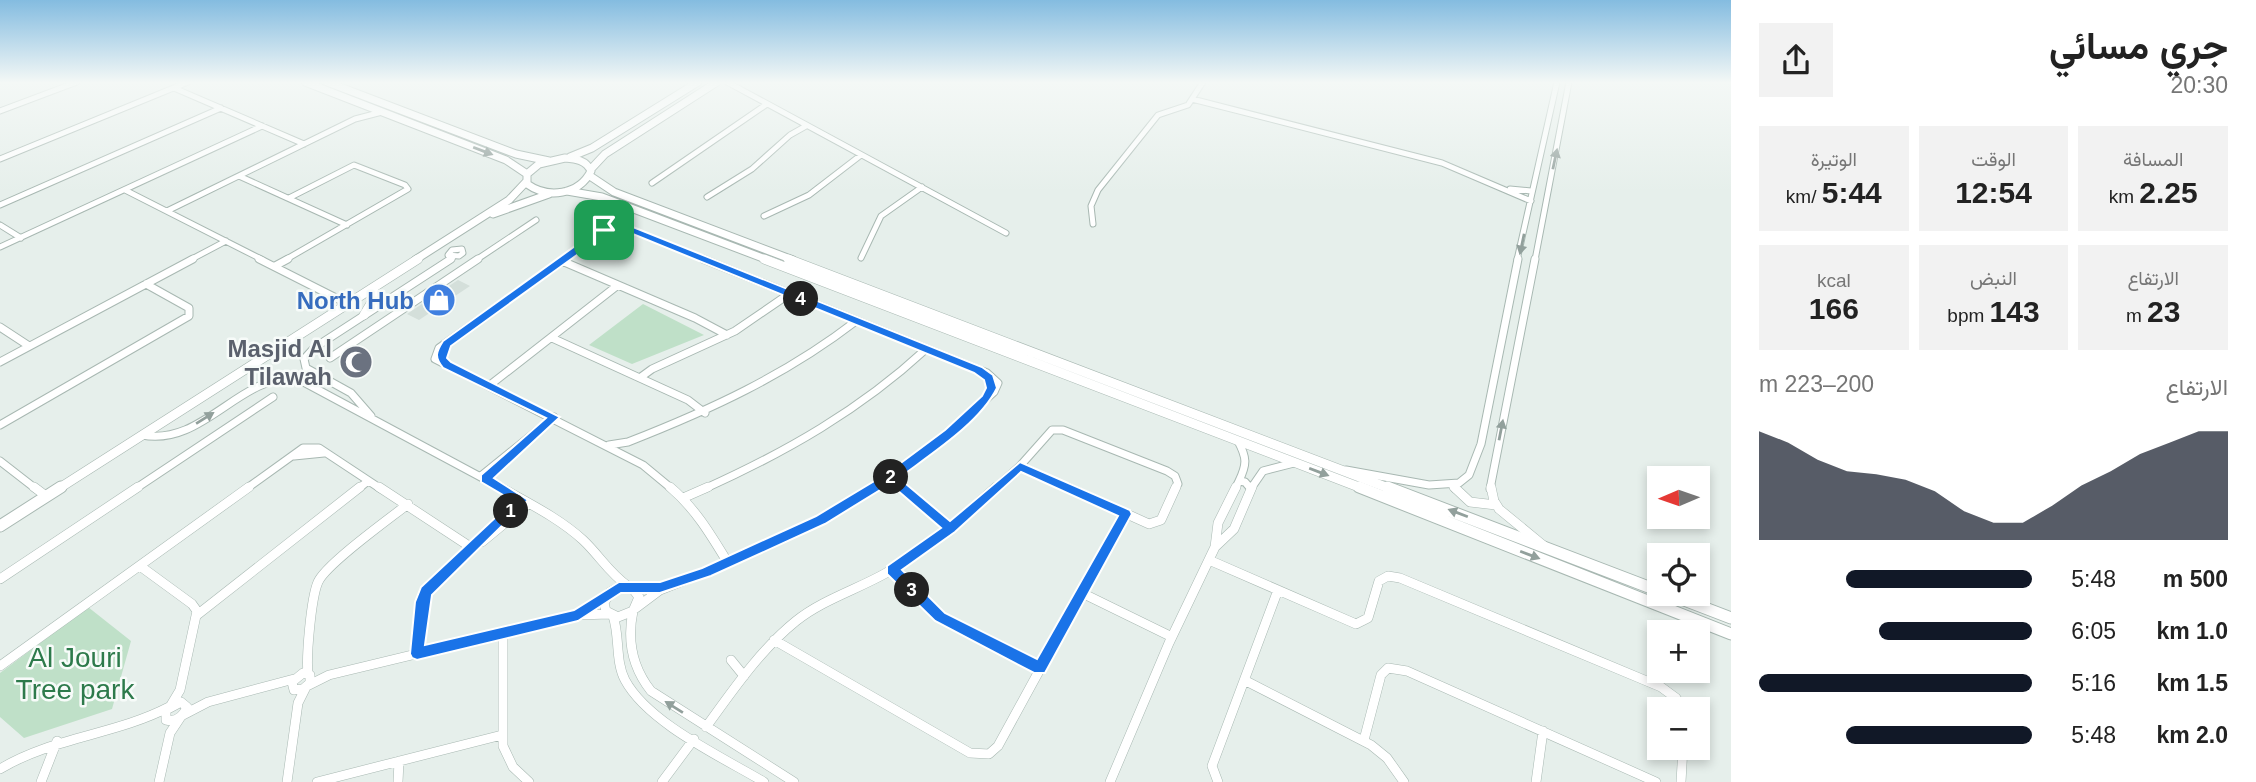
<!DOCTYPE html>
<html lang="ar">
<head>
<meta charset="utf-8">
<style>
	:root { --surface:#fff; --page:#f2f2f2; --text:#222; --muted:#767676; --accent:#111827 }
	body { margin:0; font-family:Arial,Vazirmatn,sans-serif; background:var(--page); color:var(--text); direction:rtl; height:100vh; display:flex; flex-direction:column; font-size:26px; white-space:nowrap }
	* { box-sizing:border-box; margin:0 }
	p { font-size:23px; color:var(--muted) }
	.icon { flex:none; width:38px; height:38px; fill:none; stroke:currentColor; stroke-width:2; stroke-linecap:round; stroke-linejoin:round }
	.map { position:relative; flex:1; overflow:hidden; direction:ltr }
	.side { display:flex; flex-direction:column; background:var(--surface); width:525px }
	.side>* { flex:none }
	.needle { width:46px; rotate:268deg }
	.fabs { position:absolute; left:1647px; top:466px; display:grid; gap:14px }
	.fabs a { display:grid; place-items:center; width:63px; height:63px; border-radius:0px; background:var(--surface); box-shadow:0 4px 10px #0003; font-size:35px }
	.pin { position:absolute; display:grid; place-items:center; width:60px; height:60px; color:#fff; margin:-30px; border-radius:14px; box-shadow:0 4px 10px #0006 }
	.km { position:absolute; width:35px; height:35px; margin:-18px; border-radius:50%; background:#222; color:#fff; font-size:19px; line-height:35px; text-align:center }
	.round { display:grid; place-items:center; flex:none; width:74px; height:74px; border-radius:0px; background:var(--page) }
	.summary { display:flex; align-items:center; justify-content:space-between; height:119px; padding:0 28px }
	h1 { font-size:38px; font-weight:700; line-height:52px }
	.stats { display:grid; grid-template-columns:repeat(3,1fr); gap:10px; height:119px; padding:7px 28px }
	.stats div { display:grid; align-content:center; border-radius:0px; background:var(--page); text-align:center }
	.stats b { font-size:30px; font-weight:700 }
	.stats small { font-size:19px; font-weight:400 }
	.stats p { font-size:19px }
	.chart { height:196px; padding:14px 28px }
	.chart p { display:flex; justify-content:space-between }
	.chart svg { width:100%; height:126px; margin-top:7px; fill:var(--accent); opacity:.7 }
	ul { padding:0 28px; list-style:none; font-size:23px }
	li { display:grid; grid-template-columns:112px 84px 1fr; align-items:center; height:52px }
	li i { height:18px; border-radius:9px; background:var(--accent) }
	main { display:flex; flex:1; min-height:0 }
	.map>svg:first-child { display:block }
	.built { fill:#d4dfda }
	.green { fill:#bfe0c8 }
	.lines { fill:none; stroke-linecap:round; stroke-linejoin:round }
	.minor-far2-casing { stroke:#a8b8b2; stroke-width:7 }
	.minor-far1-casing { stroke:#a8b8b2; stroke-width:9 }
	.minor-casing { stroke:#a8b8b2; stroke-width:10 }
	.tertiary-far2-casing { stroke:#a8b8b2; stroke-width:9 }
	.tertiary-far1-casing { stroke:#a8b8b2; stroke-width:10 }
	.tertiary-casing { stroke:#a8b8b2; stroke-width:13 }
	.minor-far2 { stroke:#fff; stroke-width:5 }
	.minor-far1 { stroke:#fff; stroke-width:7 }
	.minor { stroke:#fff; stroke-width:9 }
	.tertiary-far2 { stroke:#fff; stroke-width:7 }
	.tertiary-far1 { stroke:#fff; stroke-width:9 }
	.tertiary { stroke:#fff; stroke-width:11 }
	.oneway { fill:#92a09c }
	.route { fill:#1a73e8; stroke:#fff; stroke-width:2; fill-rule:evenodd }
	.labels { text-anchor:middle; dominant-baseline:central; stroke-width:5; stroke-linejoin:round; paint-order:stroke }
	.shop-label { font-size:24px; font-weight:bold; fill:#366cbe; stroke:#f7fbf9; text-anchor:end }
	.worship-label { font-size:24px; font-weight:bold; fill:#5b616d; stroke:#f7fbf9; text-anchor:end }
	.near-park-label { font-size:28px; fill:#2d7a4b; stroke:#f7fbf9 }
</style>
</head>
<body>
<main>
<section class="side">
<div class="summary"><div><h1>جري مسائي</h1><p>20:30</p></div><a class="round"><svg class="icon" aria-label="share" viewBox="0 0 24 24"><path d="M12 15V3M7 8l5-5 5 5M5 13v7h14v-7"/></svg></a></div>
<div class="stats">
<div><p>المسافة</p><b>2.25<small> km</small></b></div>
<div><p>الوقت</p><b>12:54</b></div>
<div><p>الوتيرة</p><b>5:44<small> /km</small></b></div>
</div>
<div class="stats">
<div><p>الارتفاع</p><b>23<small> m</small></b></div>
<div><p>النبض</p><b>143<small> bpm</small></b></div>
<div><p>kcal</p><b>166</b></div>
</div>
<div class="chart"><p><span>الارتفاع</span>200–223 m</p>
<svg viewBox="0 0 160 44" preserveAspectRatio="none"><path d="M0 44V6L10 10L20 16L30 20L40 21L50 23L60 27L70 34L80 38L90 38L100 32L110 25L120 20L130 14L140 10L150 6L160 6V44z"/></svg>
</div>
<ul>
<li><b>500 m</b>5:48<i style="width:68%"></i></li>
<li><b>1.0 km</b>6:05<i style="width:56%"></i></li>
<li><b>1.5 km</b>5:16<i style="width:100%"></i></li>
<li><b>2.0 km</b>5:48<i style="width:68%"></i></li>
</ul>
</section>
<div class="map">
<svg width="1731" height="782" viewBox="0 0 1731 782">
	<rect width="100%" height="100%" fill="#e6efeb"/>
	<path class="built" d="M 458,280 L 470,286 L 419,320 L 407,314 Z"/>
	<path class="green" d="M 643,304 L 704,335 L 632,364 L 589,345 Z
		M 88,607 L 131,641 L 112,709 L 24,738 L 0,717 L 0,673 Z"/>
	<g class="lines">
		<defs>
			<path id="minor-far2" d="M 727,82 L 1006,233
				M 174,88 L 304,144
				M 1192,99 L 1442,163 L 1531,201
				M 0,111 L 77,82
				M 0,159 L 188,82
				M 239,176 L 347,225
				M 652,183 L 767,104
				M 1510,189 L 1531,191
				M 125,190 L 263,260
				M 707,197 L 752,169 L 790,135 L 806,126
				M 0,205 L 221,108
				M 167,211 L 355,119 L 382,112
				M 764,216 L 809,195 L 861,155
				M 1093,224 L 1091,206 L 1098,190 L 1158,115 L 1188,105 L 1203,82
				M 0,225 L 21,238
				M 0,247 L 262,126
				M 462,249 L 463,253 L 459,256 L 448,255 L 452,250 Z
				M 861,258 L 881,216 L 922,187
				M 190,260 L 226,241
				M 285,260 L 408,189 L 405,185 L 354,165 L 289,198
				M 448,260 L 453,257
				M 476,260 L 536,220
				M 562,260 L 609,227 L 624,227 L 707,260
				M 1517,260 L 1557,82
				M 1535,260 L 1569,82"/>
			<path id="minor-far1" d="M 259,259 L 348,304
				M 565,259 L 439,348 L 435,359 L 643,465 L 672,489
				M 703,259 L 987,373 L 998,383 L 994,392 L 939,442 L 873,489
				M 562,261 L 695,318 L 727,335
				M 275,266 L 288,259
				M 0,327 L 29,346
				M 552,338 L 688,400 L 705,413
				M 330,358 L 478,259
				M 0,362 L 193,259
				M 641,377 L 652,369 L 735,331 L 789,294
				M 490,385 L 618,285
				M 371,416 L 351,393 L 306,368 L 304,359 L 314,348 L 451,259
				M 0,425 L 189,316 L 189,308 L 146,284
				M 142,435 C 202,447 239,375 296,378 L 503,489
				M 1238,441 C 1247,458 1247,464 1239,481
				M 609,445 L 628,442 C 710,410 786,375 856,321
				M 294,456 L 324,453
				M 0,461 L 36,489
				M 1020,466 L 1071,489
				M 1020,466 L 1052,430 L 1063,430 L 1167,471 L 1175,476 L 1178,484 L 1175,489
				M 1346,470 L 1429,485 L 1459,483 L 1469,475 L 1481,444 L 1518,259
				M 481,476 L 554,417
				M 891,477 L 905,489
				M 1239,481 L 1245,482 L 1251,489
				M 1452,484 L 1455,489
				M 1252,487 L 1263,471 L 1294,463
				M 135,489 L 273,397
				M 246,489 L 303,448 L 319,448 L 381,489
				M 358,489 L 368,481
				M 704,489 C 786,452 860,410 926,349
				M 994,489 L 1020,466
				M 1235,489 L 1239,481
				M 1490,489 L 1535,259"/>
			<path id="minor" d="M 34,487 L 46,496
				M 379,487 L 472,548
				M 500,487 C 528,503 559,518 583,540 C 600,556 608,572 629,587
				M 670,487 C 695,508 711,535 728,563
				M 903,487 L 951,529
				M 1067,487 L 1149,524 L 1161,520 L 1176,487
				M 1236,487 L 1218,523 L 1215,547 L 1234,529 L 1252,487
				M 1454,487 L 1470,502 L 1496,505
				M 1491,487 L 1494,501 L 1499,509 L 1544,546
				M 683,498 L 708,487
				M 482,542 L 528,504
				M 1209,560 L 1356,624 L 1368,618 L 1379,581 L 1388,576 L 1400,578 L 1661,687 L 1676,698 L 1683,709
				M 728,563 L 820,520 L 875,487
				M 140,566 L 192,604 L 197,611 L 180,690 L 171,705
				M 892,570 L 940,617 L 1040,668
				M 0,579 L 138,487
				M 619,587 L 632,588 L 639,597 L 633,611 L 618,617 L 606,611 L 604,603 L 610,592 Z
				M 633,588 L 660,588
				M 1082,593 L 1172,637
				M 636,608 L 660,590 L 728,563
				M 633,611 C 627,640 632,667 651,691 L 794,782
				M 582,613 L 604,599
				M 197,615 L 360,487
				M 613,616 C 620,636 615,661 625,680 C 648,723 722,757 764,782
				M 503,634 L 503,746 L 513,767 L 529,782
				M 774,640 L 970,753 L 989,754 L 998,746 L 1125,514
				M 417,654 L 422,602 L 426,591 L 522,500
				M 731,660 L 744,676
				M 0,666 L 249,487
				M 303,673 L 310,675 L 310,683 L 303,689 L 294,690 L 292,682 Z
				M 308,674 C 306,657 311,598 318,582 C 326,564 389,519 408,504
				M 1246,681 L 1371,745 L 1387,758 L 1404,782
				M 307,686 L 329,675 L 578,615 L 609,614
				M 181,702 L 187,707 C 183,717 176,722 166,720 L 166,710 Z
				M 183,715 L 208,702 L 294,679
				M 706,727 C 733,690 760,650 796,621 C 822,600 858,589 886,573 C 927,550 961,518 996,487
				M 1364,740 L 1381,675 L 1388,668 L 1407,671 L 1656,782
				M 0,769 C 53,737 115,735 169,707
				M 41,782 L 57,741
				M 159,782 L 170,733 L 180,718
				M 287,782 L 298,703 L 306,687
				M 317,782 L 502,735
				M 398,782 L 399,761
				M 662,782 L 694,739
				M 1110,782 L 1169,643 L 1215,547
				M 1218,782 L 1212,766 L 1278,590
				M 1536,782 L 1543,731
				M 1681,782 L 1683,747"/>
			<path id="tertiary-far2" d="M 305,82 L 506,160 L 527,174
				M 327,82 L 516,154 L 549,161
				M 570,157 L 592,148 L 698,82
				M 565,158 C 576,159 586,160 591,171 C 579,195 548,199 527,184 L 527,174 L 539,164 Z
				M 591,169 L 605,154 L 717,82
				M 590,176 L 614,192 L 793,260
				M 567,191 L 602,197 L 768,260
				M 493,214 L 549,194
				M 415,260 L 509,200 L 526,182"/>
			<path id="tertiary-far1" d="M 764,259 L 1364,489
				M 788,259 L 1391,489
				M 364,315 L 376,295 L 371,289
				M 58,489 L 418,259"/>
			<path id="tertiary" d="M 1359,487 L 1731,634
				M 1387,487 L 1659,591
				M 0,526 L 61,487
				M 1666,593 L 1731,618"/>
		</defs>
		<use href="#minor-far2" class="minor-far2-casing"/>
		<use href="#minor-far1" class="minor-far1-casing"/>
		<use href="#minor" class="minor-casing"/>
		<use href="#tertiary-far2" class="tertiary-far2-casing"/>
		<use href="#tertiary-far1" class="tertiary-far1-casing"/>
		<use href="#tertiary" class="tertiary-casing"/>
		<use href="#minor-far2" class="minor-far2"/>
		<use href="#minor-far1" class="minor-far1"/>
		<use href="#minor" class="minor"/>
		<use href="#tertiary-far2" class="tertiary-far2"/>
		<use href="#tertiary-far1" class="tertiary-far1"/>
		<use href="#tertiary" class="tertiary"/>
	</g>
	<defs><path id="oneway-solid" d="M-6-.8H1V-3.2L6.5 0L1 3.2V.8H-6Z" transform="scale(1.75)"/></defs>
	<g class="oneway">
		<use href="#oneway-solid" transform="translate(483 151) rotate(21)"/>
		<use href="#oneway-solid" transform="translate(1555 159) rotate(-78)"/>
		<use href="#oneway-solid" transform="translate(1522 244) rotate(102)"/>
		<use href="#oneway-solid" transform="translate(205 418) rotate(-32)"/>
		<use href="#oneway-solid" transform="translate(1501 430) rotate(-79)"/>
		<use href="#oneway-solid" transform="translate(1319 472) rotate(21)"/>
		<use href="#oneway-solid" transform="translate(1458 513) rotate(-159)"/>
		<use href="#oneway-solid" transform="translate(1530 555) rotate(21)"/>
		<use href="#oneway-solid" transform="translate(674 707) rotate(-148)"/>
	</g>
	<linearGradient id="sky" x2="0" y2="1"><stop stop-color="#84bce0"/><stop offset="0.43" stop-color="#f4f8f6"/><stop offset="1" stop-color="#f4f8f6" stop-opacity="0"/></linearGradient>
	<rect width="1731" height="192" fill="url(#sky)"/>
	<path class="route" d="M 612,224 L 628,225 L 982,367 L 993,375 L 997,388 C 980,423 931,454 899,478 L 950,521 L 1020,462 L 1130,510 L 1132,514 L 1045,673 L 1034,673 L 935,621 L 887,574 L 887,566 L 941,528 L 890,484 L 825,524 L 711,576 L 660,593 L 621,593 L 578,621 L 417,660 L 412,658 L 410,654 L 415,602 L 421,587 L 513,501 L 481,482 L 481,475 L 546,418 L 443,368 C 434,357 436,352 443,341 L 600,228 ZM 613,229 L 623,230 L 974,373 L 984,380 L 986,388 L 982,396 L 945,430 L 886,474 L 816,516 L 702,568 L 660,582 L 619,582 L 574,610 L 425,645 L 432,595 L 528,500 L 494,478 L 560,417 L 451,362 L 447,358 L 451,346 ZM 1021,472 L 1118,516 L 1037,659 L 945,613 L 902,570 L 955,532 Z"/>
	<defs>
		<symbol id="shop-disc" viewBox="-11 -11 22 22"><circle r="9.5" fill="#3f7fe0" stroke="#f7fbf9"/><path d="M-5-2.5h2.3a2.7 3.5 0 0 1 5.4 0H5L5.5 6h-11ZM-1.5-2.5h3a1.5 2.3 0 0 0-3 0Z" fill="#fff"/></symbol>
		<symbol id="mosque-disc" viewBox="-11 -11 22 22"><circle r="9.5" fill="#6b7280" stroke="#f7fbf9"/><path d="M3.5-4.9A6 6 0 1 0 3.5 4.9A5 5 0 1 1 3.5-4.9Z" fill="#fff"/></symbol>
	</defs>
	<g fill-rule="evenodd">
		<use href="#shop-disc" x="420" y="281" width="38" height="38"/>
		<use href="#mosque-disc" x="337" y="343" width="38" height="38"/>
	</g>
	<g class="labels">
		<g class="shop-label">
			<text x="414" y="300">North Hub</text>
		</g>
		<g class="worship-label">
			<text x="332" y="348">Masjid Al<tspan x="332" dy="28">Tilawah</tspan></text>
		</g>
		<g class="near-park-label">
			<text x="75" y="657">Al Jouri<tspan x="75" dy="32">Tree park</tspan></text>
		</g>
	</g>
</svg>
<div class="fabs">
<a><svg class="needle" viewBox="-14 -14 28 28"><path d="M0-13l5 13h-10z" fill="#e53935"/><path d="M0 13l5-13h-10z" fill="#767676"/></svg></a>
<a><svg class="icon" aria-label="locate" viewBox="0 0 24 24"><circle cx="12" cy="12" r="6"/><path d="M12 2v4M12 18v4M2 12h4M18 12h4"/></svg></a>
<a>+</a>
<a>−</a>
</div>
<div class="pin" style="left:604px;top:230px;background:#1e9e55"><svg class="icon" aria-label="arrive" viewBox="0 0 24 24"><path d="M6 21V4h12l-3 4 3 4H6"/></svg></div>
<b class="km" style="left:511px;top:511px">1</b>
<b class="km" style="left:891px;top:477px">2</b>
<b class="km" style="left:912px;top:590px">3</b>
<b class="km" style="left:801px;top:299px">4</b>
</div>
</main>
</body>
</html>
